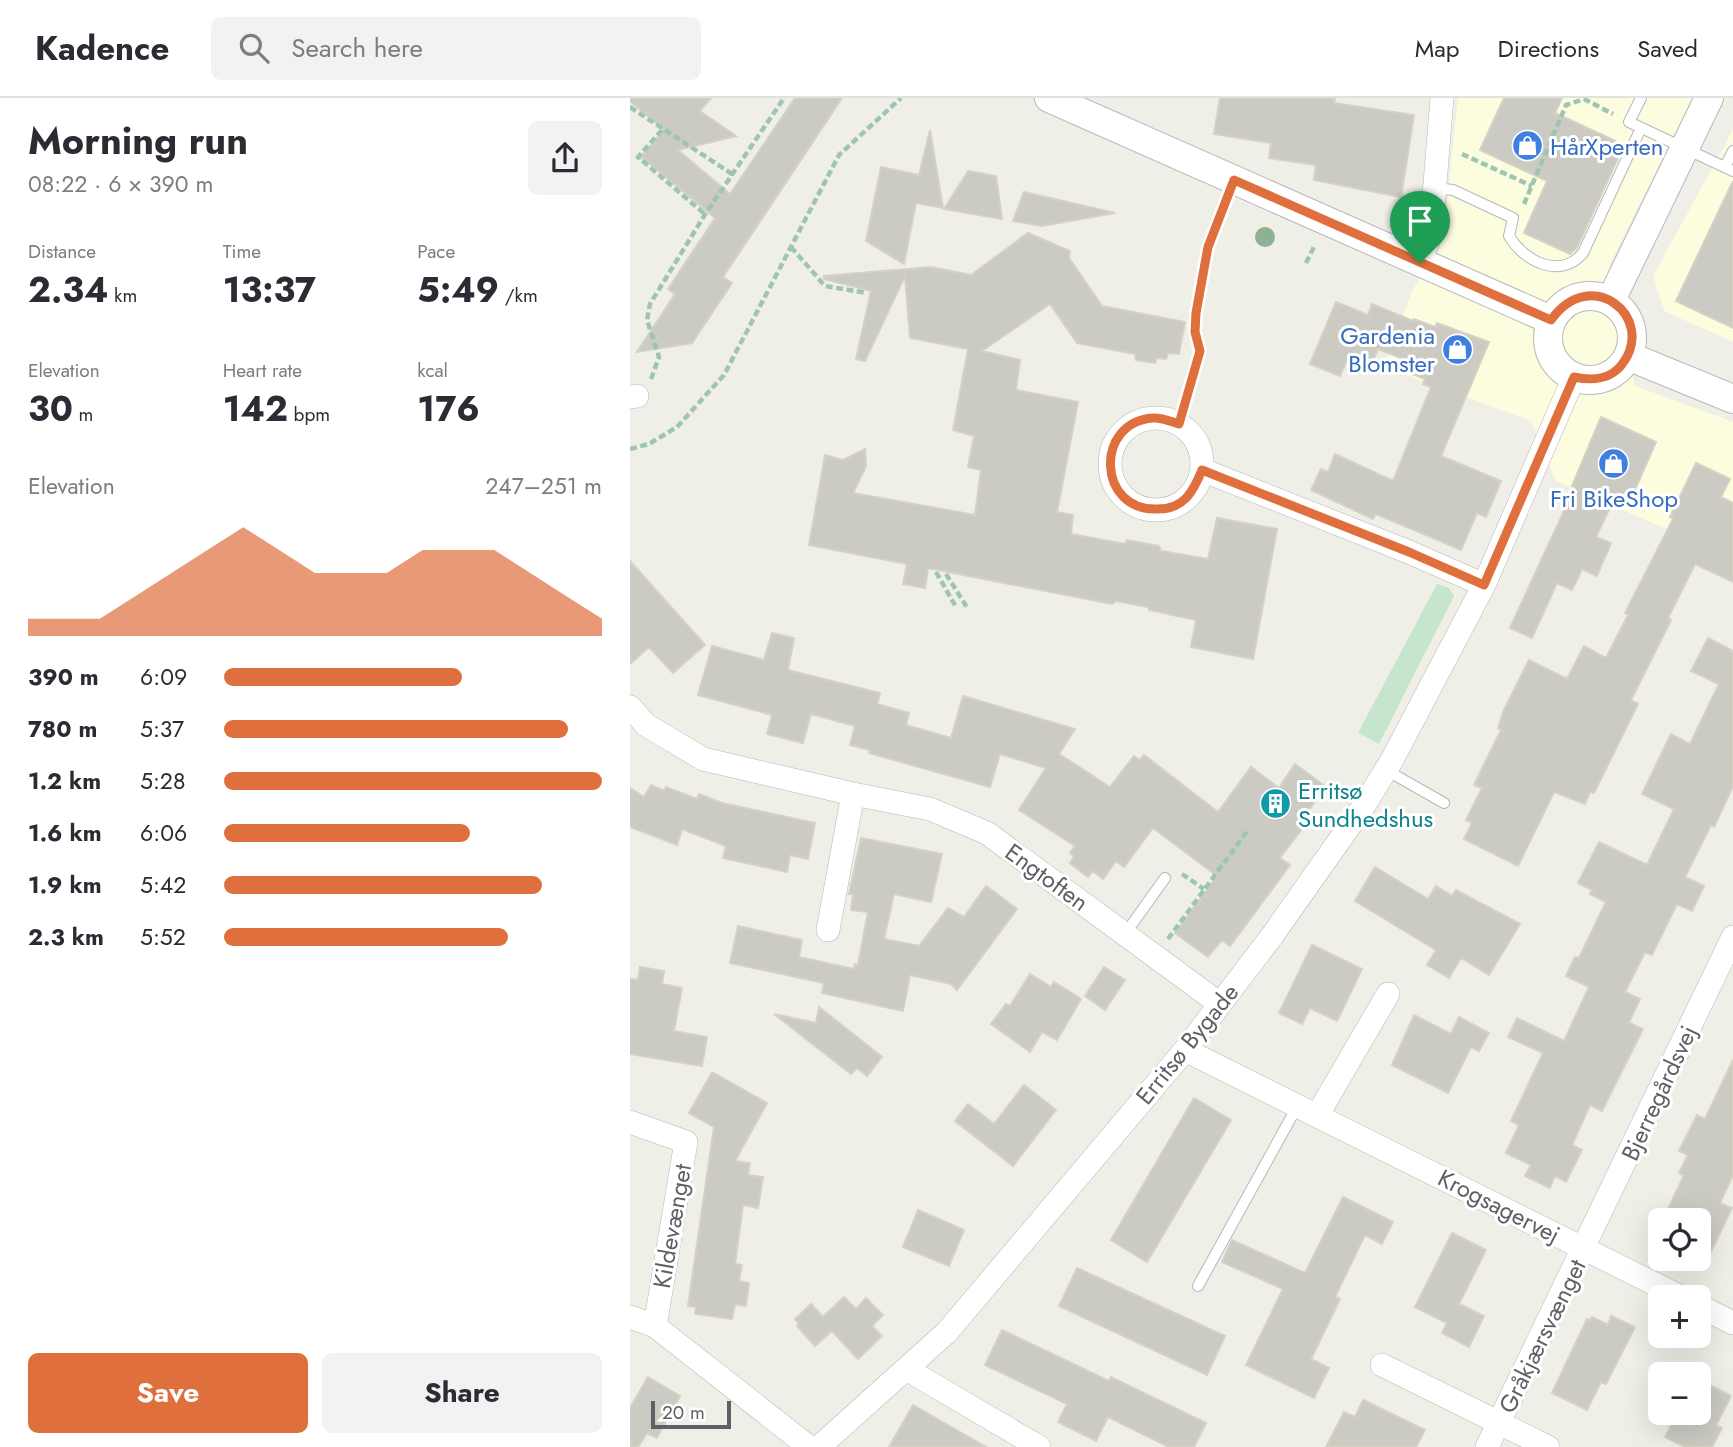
<!DOCTYPE html>
<html lang="en">
<head>
<meta charset="utf-8">
<style>
	:root { --surface:#fff; --page:#f2f2f3; --text:#2b2b33; --muted:#7c7c81; --line:#e1e1e2; --accent:#df6f3d }
	body { margin:0; font-family:Jost,sans-serif; background:var(--page); color:var(--text); height:100vh; display:flex; flex-direction:column; font-size:26px; white-space:nowrap }
	* { box-sizing:border-box; margin:0 }
	p { font-size:23px; color:var(--muted) }
	.icon { flex:none; width:38px; height:38px; fill:none; stroke:currentColor; stroke-width:2; stroke-linecap:round; stroke-linejoin:round }
	.map { position:relative; flex:1; overflow:hidden }
	.side { display:flex; flex-direction:column; background:var(--surface); width:630px }
	.side>* { flex:none }
	.tools { position:absolute; left:1018px; top:1110px; display:grid; gap:14px }
	.tools a { display:grid; place-items:center; width:63px; height:63px; border-radius:10px; background:var(--surface); box-shadow:0 7px 28px #0002; font-size:35px }
	.scale { position:absolute; left:21px; bottom:18px; width:80px; box-sizing:border-box; padding-left:7px; border:4px solid #5e6066; border-top:0; font-size:19px; line-height:24px; white-space:nowrap; color:#5e6066; -webkit-text-stroke:5px #fff; paint-order:stroke }
	.pin { position:absolute; display:grid; place-items:center; width:60px; height:60px; color:#fff; margin:-72px -30px; border-radius:50% 50% 50% 0; rotate:-45deg; box-shadow:0 0 7px #0007 }
	.pin .icon { rotate:45deg }
	.round { display:grid; place-items:center; flex:none; width:74px; height:74px; border-radius:10px; background:var(--page) }
	.summary { display:flex; align-items:center; justify-content:space-between; height:119px; padding:0 28px }
	h1 { font-size:38px; font-weight:700; line-height:52px }
	.figures { display:grid; grid-template-columns:repeat(3,1fr); gap:10px; height:119px; padding:7px 28px }
	.figures div { display:grid; align-content:center }
	.figures b { font-size:35px; font-weight:700 }
	.figures small { font-size:19px; font-weight:400 }
	.figures p { font-size:19px }
	.chart { height:196px; padding:14px 28px }
	.chart p { display:flex; justify-content:space-between }
	.chart svg { width:100%; height:126px; margin-top:7px; fill:var(--accent); opacity:.7 }
	.cta { display:flex; gap:14px; margin-top:auto; padding:14px 28px }
	.cta a { flex:1; height:80px; border-radius:10px; background:var(--accent); color:#fff; font-size:28px; font-weight:700; line-height:80px; text-align:center }
	.cta a+a { background:var(--page); color:var(--text) }
	ul { padding:0 28px; list-style:none; font-size:23px }
	li { display:grid; grid-template-columns:112px 84px 1fr; align-items:center; height:52px }
	li i { height:18px; border-radius:9px; background:var(--accent) }
	header { display:flex; align-items:center; gap:42px; box-sizing:border-box; height:98px; padding:0 35px; background:var(--surface); border-bottom:2px solid var(--line) }
	header strong { font-size:33px }
	nav { display:flex; gap:38px; margin-inline-start:auto; font-size:24px }
	.search { width:490px; height:63px; background:var(--page); display:flex; align-items:center; gap:18px; box-sizing:border-box; padding:0 24px; border-radius:10px; color:var(--muted); font-size:26px }
	main { display:flex; flex:1; min-height:0 }
	.map>svg:first-child { display:block }
	.commercial { fill:#fcfcdf }
	.green { fill:#c5e5cc }
	.building { fill:#cbcac3; stroke:#d4d2c5; stroke-width:2 }
	.lines { fill:none; stroke-linecap:round; stroke-linejoin:round }
	.service-casing { stroke:#b7b7bc; stroke-width:12 }
	.minor-casing { stroke:#b7b7bc; stroke-width:24 }
	.tertiary-casing { stroke:#b7b7bc; stroke-width:30 }
	.path { stroke:#9ec5b3; stroke-width:4.5; stroke-dasharray:7 3.5; stroke-linecap:butt }
	.service { stroke:#fff; stroke-width:10 }
	.minor { stroke:#fff; stroke-width:23 }
	.tertiary { stroke:#fff; stroke-width:28 }
	.tree { fill:#8bb293 }
	.route-casing { stroke:#fff; stroke-width:14 }
	.route { stroke:#df6f3d; stroke-width:9 }
	.labels { text-anchor:middle; dominant-baseline:central; stroke-width:6; stroke-linejoin:round; paint-order:stroke }
	.shop-label { font-size:24px; fill:#366cbe; stroke:#fff; text-anchor:start }
	.culture-label { font-size:24px; fill:#0d838f; stroke:#fff; text-anchor:start }
	.street-label { font-size:24px; fill:#5e6066; stroke:#fff }
</style>
</head>
<body>
<header>
<strong>Kadence</strong>
<div class="search"><svg class="icon" aria-label="search" viewBox="0 0 24 24"><circle cx="10" cy="10" r="6"/><path d="M15 15l6 6"/></svg>Search here</div>
<nav><a>Map</a><a>Directions</a><a>Saved</a></nav>
</header>
<main>
<section class="side">
<div class="summary"><div><h1>Morning run</h1><p>08:22 · 6 × 390 m</p></div><a class="round"><svg class="icon" aria-label="share" viewBox="0 0 24 24"><path d="M12 15V3M7 8l5-5 5 5M5 13v7h14v-7"/></svg></a></div>
<div class="figures">
<div><p>Distance</p><b>2.34<small> km</small></b></div>
<div><p>Time</p><b>13:37</b></div>
<div><p>Pace</p><b>5:49<small> /km</small></b></div>
</div>
<div class="figures">
<div><p>Elevation</p><b>30<small> m</small></b></div>
<div><p>Heart rate</p><b>142<small> bpm</small></b></div>
<div><p>kcal</p><b>176</b></div>
</div>
<div class="chart"><p><span>Elevation</span>247–251 m</p>
<svg viewBox="0 0 160 44" preserveAspectRatio="none"><path d="M0 44V38L10 38L20 38L30 30L40 22L50 14L60 6L70 14L80 22L90 22L100 22L110 14L120 14L130 14L140 22L150 30L160 38V44z"/></svg>
</div>
<ul>
<li><b>390 m</b>6:09<i style="width:63%"></i></li>
<li><b>780 m</b>5:37<i style="width:91%"></i></li>
<li><b>1.2 km</b>5:28<i style="width:100%"></i></li>
<li><b>1.6 km</b>6:06<i style="width:65%"></i></li>
<li><b>1.9 km</b>5:42<i style="width:84%"></i></li>
<li><b>2.3 km</b>5:52<i style="width:75%"></i></li>
</ul>
<div class="cta"><a>Save</a><a>Share</a></div>
</section>
<div class="map">
<svg width="1103" height="1349" viewBox="0 0 1103 1349">
	<rect width="100%" height="100%" fill="#efefe7"/>
	<path class="commercial" d="M 828,0 L 1062,0 L 979,168 L 1005,288 L 1103,324 L 1103,460 L 926,383 L 901,323 L 754,269 L 782,193 L 813,142 Z
		M 1103,32 L 1103,244 L 1034,213 L 1023,178 Z"/>
	<path class="green" d="M 807,486 L 819,490 L 824,498 L 749,646 L 728,635 Z"/>
	<path class="building" d="M 0,0 L 81,0 L 70,13 L 106,38 L 48,52 L 100,96 L 165,0 L 212,0 L 93,179 L 102,185 L 62,245 L 7,254 L 45,196 L 38,191 L 85,120 L 13,60 L 9,61 L 34,32 L 0,3 Z
		M 590,0 L 705,0 L 704,5 L 784,17 L 771,99 L 684,82 L 686,67 L 639,60 L 641,45 L 584,36 Z
		M 874,0 L 932,0 L 925,15 L 994,47 L 947,150 L 940,156 L 894,135 L 917,83 L 850,52 Z
		M 300,32 L 313,110 L 286,105 L 274,166 L 236,143 L 251,69 L 289,77 Z
		M 338,73 L 366,78 L 372,121 L 314,111 Z
		M 1103,83 L 1103,230 L 1046,203 Z
		M 394,94 L 485,115 L 412,128 L 383,123 Z
		M 398,135 L 440,153 L 439,160 L 472,208 L 555,224 L 549,256 L 538,255 L 536,261 L 527,260 L 525,265 L 506,262 L 505,256 L 447,245 L 420,206 L 352,253 L 390,262 L 386,292 L 448,304 L 427,414 L 443,417 L 441,436 L 495,446 L 497,442 L 529,448 L 531,453 L 578,461 L 587,420 L 647,431 L 623,561 L 561,549 L 566,522 L 519,512 L 518,509 L 486,503 L 482,506 L 298,470 L 295,490 L 273,486 L 277,466 L 179,447 L 195,357 L 213,362 L 235,351 L 236,368 L 223,395 L 345,417 L 351,372 L 338,369 L 344,338 L 323,332 L 338,251 L 280,240 L 275,178 L 235,263 L 226,261 L 241,193 L 194,181 L 194,178 L 301,169 L 341,177 Z
		M 706,204 L 738,217 L 742,206 L 783,223 L 784,221 L 805,229 L 807,225 L 859,244 L 811,358 L 871,383 L 856,419 L 847,415 L 831,452 L 746,416 L 743,421 L 681,392 L 691,371 L 698,374 L 705,356 L 763,383 L 801,289 L 793,286 L 795,281 L 782,276 L 786,266 L 748,251 L 739,271 L 717,262 L 710,278 L 680,266 Z
		M 971,319 L 1026,344 L 1001,401 L 987,395 L 966,439 L 981,445 L 967,478 L 952,471 L 942,492 L 927,485 L 902,540 L 880,530 L 945,389 L 942,388 Z
		M 1066,365 L 1100,381 L 1091,399 L 1103,405 L 1103,484 L 1065,466 L 1038,520 L 1041,522 L 1001,602 L 1008,606 L 964,695 L 960,694 L 955,706 L 924,694 L 888,768 L 834,741 L 842,725 L 836,722 L 852,690 L 844,687 L 871,632 L 868,630 L 874,612 L 899,562 L 937,581 L 954,548 L 976,560 L 998,517 L 995,515 L 1043,421 L 1040,419 Z
		M 0,463 L 75,547 L 43,575 L 19,549 L 0,566 Z
		M 142,535 L 164,540 L 158,572 L 250,595 L 247,606 L 279,615 L 276,627 L 321,640 L 333,598 L 445,631 L 429,656 L 480,689 L 504,658 L 510,662 L 514,657 L 588,714 L 621,669 L 649,690 L 665,666 L 696,689 L 679,712 L 683,716 L 650,760 L 660,767 L 600,848 L 592,842 L 578,859 L 545,835 L 587,778 L 523,730 L 494,769 L 486,763 L 473,781 L 463,773 L 458,779 L 440,765 L 444,759 L 440,755 L 445,748 L 389,712 L 416,670 L 370,656 L 360,689 L 239,655 L 240,652 L 220,647 L 225,628 L 181,616 L 173,645 L 137,636 L 142,617 L 68,597 L 82,548 L 134,562 Z
		M 1078,540 L 1103,553 L 1103,688 L 1084,729 L 1081,727 L 1055,779 L 1074,788 L 1062,813 L 1047,806 L 1022,857 L 1015,854 L 995,894 L 1010,901 L 999,925 L 1013,931 L 972,1013 L 960,1007 L 942,1047 L 952,1052 L 936,1084 L 925,1078 L 920,1090 L 895,1078 L 901,1067 L 876,1055 L 889,1027 L 881,1023 L 913,955 L 878,939 L 887,920 L 934,943 L 959,889 L 936,878 L 945,859 L 949,860 L 976,804 L 960,796 L 962,792 L 948,785 L 969,744 L 1017,767 L 1044,711 L 1012,696 L 1041,636 L 1060,646 L 1089,586 L 1061,573 Z
		M 21,687 L 34,693 L 36,689 L 67,701 L 69,696 L 92,705 L 185,725 L 178,761 L 160,757 L 157,774 L 93,760 L 96,748 L 52,731 L 47,747 L 0,729 L 0,690 L 14,699 Z
		M 231,740 L 312,756 L 301,804 L 264,796 L 254,841 L 289,848 L 318,810 L 334,819 L 356,788 L 387,811 L 327,892 L 321,886 L 280,877 L 273,913 L 192,895 L 194,885 L 100,865 L 108,828 L 172,842 L 169,859 L 224,871 L 225,866 L 228,867 L 238,814 L 221,812 L 223,796 L 219,796 Z
		M 745,769 L 798,801 L 806,788 L 822,798 L 826,792 L 890,826 L 859,877 L 831,860 L 819,880 L 797,867 L 806,852 L 725,803 Z
		M 682,847 L 732,871 L 707,923 L 680,910 L 672,926 L 649,915 Z
		M 10,869 L 34,873 L 32,886 L 52,890 L 44,933 L 77,939 L 72,968 L 0,956 L 0,881 L 8,882 Z
		M 474,869 L 495,882 L 475,912 L 455,898 Z
		M 400,876 L 421,889 L 424,884 L 451,901 L 427,942 L 412,934 L 400,954 L 361,926 L 376,906 L 380,908 Z
		M 189,909 L 252,959 L 237,978 L 227,970 L 221,976 L 144,916 L 186,925 Z
		M 784,917 L 821,936 L 829,919 L 859,935 L 849,953 L 841,949 L 818,995 L 762,967 Z
		M 1103,962 L 1103,1077 L 1090,1105 L 1102,1110 L 1076,1164 L 1068,1160 L 1069,1122 L 1033,1122 L 1054,1077 L 1049,1075 L 1058,1057 L 1049,1053 L 1067,1017 L 1075,1021 Z
		M 82,974 L 137,1005 L 105,1063 L 120,1065 L 118,1077 L 133,1079 L 128,1110 L 113,1107 L 105,1166 L 112,1167 L 109,1183 L 119,1185 L 116,1208 L 105,1206 L 102,1221 L 65,1216 L 66,1209 L 58,1208 L 84,1029 L 59,1015 Z
		M 394,987 L 426,1012 L 383,1068 L 325,1023 L 338,1006 L 364,1026 Z
		M 564,1000 L 601,1022 L 517,1164 L 481,1142 Z
		M 713,1099 L 763,1124 L 752,1146 L 735,1137 L 705,1199 L 710,1201 L 681,1261 L 699,1270 L 684,1300 L 616,1267 L 653,1191 L 592,1164 L 602,1142 L 675,1175 Z
		M 288,1112 L 334,1132 L 319,1168 L 273,1149 Z
		M 822,1135 L 856,1152 L 829,1206 L 854,1218 L 839,1249 L 812,1235 L 817,1225 L 785,1209 Z
		M 447,1170 L 595,1238 L 577,1277 L 429,1208 Z
		M 214,1199 L 226,1211 L 236,1200 L 253,1217 L 242,1228 L 252,1238 L 228,1261 L 202,1233 L 185,1248 L 167,1228 L 169,1226 L 165,1221 L 181,1206 L 193,1219 Z
		M 981,1218 L 1005,1229 L 976,1286 L 971,1284 L 957,1312 L 922,1295 L 957,1221 L 960,1222 L 962,1219 L 978,1227 Z
		M 372,1232 L 479,1283 L 481,1279 L 576,1325 L 564,1349 L 539,1349 L 478,1319 L 466,1343 L 428,1324 L 437,1306 L 355,1267 Z
		M 18,1279 L 50,1298 L 27,1340 L 17,1335 L 8,1349 L 0,1349 L 0,1310 Z
		M 1069,1282 L 1101,1298 L 1086,1327 L 1092,1330 L 1082,1349 L 1055,1349 L 1035,1339 L 1048,1314 L 1069,1314 Z
		M 733,1302 L 795,1332 L 786,1349 L 696,1349 L 714,1314 L 725,1319 Z
		M 283,1307 L 356,1349 L 259,1349 Z"/>
	<g class="lines">
		<defs>
			<path id="service" d="M 1011,0 L 999,24 L 1103,73
				M 1095,69 L 1103,53
				M 804,90 L 823,92 L 883,120 L 879,138 C 895,165 931,181 953,155 L 1011,30
				M 756,672 L 814,705
				M 495,836 L 535,780
				M 568,1188 L 668,1007"/>
			<path id="minor" d="M 790,165 L 801,134 L 812,0
				M 0,299 L 7,298
				M480 366a46 46 0 1 1 92 0a46 46 0 1 1-92 0Z
				M 572,372 L 779,454 L 854,487
				M 0,609 L 16,627 L 73,661 L 223,696 L 300,711 L 357,735 L 590,906
				M 198,832 L 223,696
				M 555,952 L 1051,1199
				M 688,1016 L 758,896
				M 0,1024 L 56,1044 L 25,1228
				M 1069,1208 L 1103,1225
				M 0,1219 L 25,1228 L 179,1349
				M 752,1267 L 918,1349
				M 278,1272 L 409,1349
				M 189,1349 L 317,1234 L 555,952 L 642,838 L 735,706 L 762,662 L 854,487 L 944,279
				M 857,1349 L 1103,839"/>
			<path id="tertiary" d="M 419,0 L 921,222
				M918 240a42 42 0 1 1 84 0a42 42 0 1 1-84 0Z
				M 981,202 L 1079,0
				M 998,258 L 1103,301"/>
		</defs>
		<use href="#service" class="service-casing"/>
		<use href="#minor" class="minor-casing"/>
		<use href="#tertiary" class="tertiary-casing"/>
		<path class="path" d="M 0,9 L 102,76
			M 32,32 L 8,59 L 76,117
			M 832,56 L 902,88
			M 894,106 L 936,7 L 954,1 L 983,16
			M 161,149 L 195,188 L 237,195
			M 676,165 L 685,147
			M 21,281 L 29,259 L 17,222 L 20,206 L 74,118 L 154,0
			M 549,326 L 570,253 L 565,234 L 566,215 L 578,149 L 594,106
			M 0,351 L 19,346 L 47,329 L 94,277 L 209,57 L 271,0
			M 306,474 L 326,509
			M 316,476 L 338,511
			M 552,776 L 574,791
			M 538,841 L 618,732"/>
		<use href="#service" class="service"/>
		<use href="#minor" class="minor"/>
		<use href="#tertiary" class="tertiary"/>
	</g>
	<circle class="tree" cx="635" cy="139" r="10"/>
	<g class="lines">
		<defs>
			<path id="route" d="M 604,82 L 921,222 C 961,166 1026,219 993,265 C 981,282 963,283 944,279 L 854,487 L 779,454 L 572,372 C 563,394 554,411 528,411 C 467,414 464,324 523,320 C 531,319 542,324 549,326 L 570,253 L 565,234 L 566,215 L 578,149 Z"/>
		</defs>
		<use href="#route" class="route-casing"/>
		<use href="#route" class="route"/>
	</g>
	<defs>
		<symbol id="shop-disc" viewBox="-11 -11 22 22"><circle r="9.5" fill="#3f7fe0" stroke="#fff"/><path d="M-5-2.5h2.3a2.7 3.5 0 0 1 5.4 0H5L5.5 6h-11ZM-1.5-2.5h3a1.5 2.3 0 0 0-3 0Z" fill="#fff"/></symbol>
		<symbol id="building-disc" viewBox="-11 -11 22 22"><circle r="9.5" fill="#0f9aa8" stroke="#fff"/><path d="M-4-6H4V6H1V3H-1V6H-4ZM-2.5-4.3h1.7v1.8h-1.7ZM.8-4.3h1.7v1.8H.8ZM-2.5-1h1.7V.8h-1.7ZM.8-1h1.7V.8H.8Z" fill="#fff"/></symbol>
	</defs>
	<g fill-rule="evenodd">
		<use href="#shop-disc" x="880" y="30" width="35" height="35"/>
		<use href="#shop-disc" x="810" y="234" width="35" height="35"/>
		<use href="#shop-disc" x="966" y="348" width="35" height="35"/>
		<use href="#building-disc" x="628" y="688" width="35" height="35"/>
	</g>
	<g class="labels">
		<g class="shop-label">
			<text x="920" y="48">HårXperten</text>
			<text x="805" y="237" text-anchor="end">Gardenia<tspan x="805" dy="28">Blomster</tspan></text>
			<text x="984" y="400" text-anchor="middle">Fri BikeShop</text>
		</g>
		<g class="culture-label">
			<text x="668" y="692">Erritsø<tspan x="668" dy="28">Sundhedshus</tspan></text>
		</g>
		<g class="street-label">
			<text transform="translate(417 779) rotate(36)">Engtoften</text>
			<text transform="translate(557 946) rotate(-51)">Erritsø Bygade</text>
			<text transform="translate(1029 995) rotate(-65)">Bjerregårdsvej</text>
			<text transform="translate(869 1108) rotate(27)">Krogsagervej</text>
			<text transform="translate(42 1128) rotate(-80)">Kildevænget</text>
			<text transform="translate(912 1238) rotate(-64)">Gråkjærsvænget</text>
		</g>
	</g>
</svg>
<div class="tools">
<a><svg class="icon" aria-label="locate" viewBox="0 0 24 24"><circle cx="12" cy="12" r="6"/><path d="M12 2v4M12 18v4M2 12h4M18 12h4"/></svg></a>
<a>+</a>
<a>−</a>
</div>
<div class="scale">20 m</div>
<div class="pin" style="left:790px;top:165px;background:#1e9e55"><svg class="icon" aria-label="arrive" viewBox="0 0 24 24"><path d="M6 21V4h12l-3 4 3 4H6"/></svg></div>
</div>
</main>
</body>
</html>
